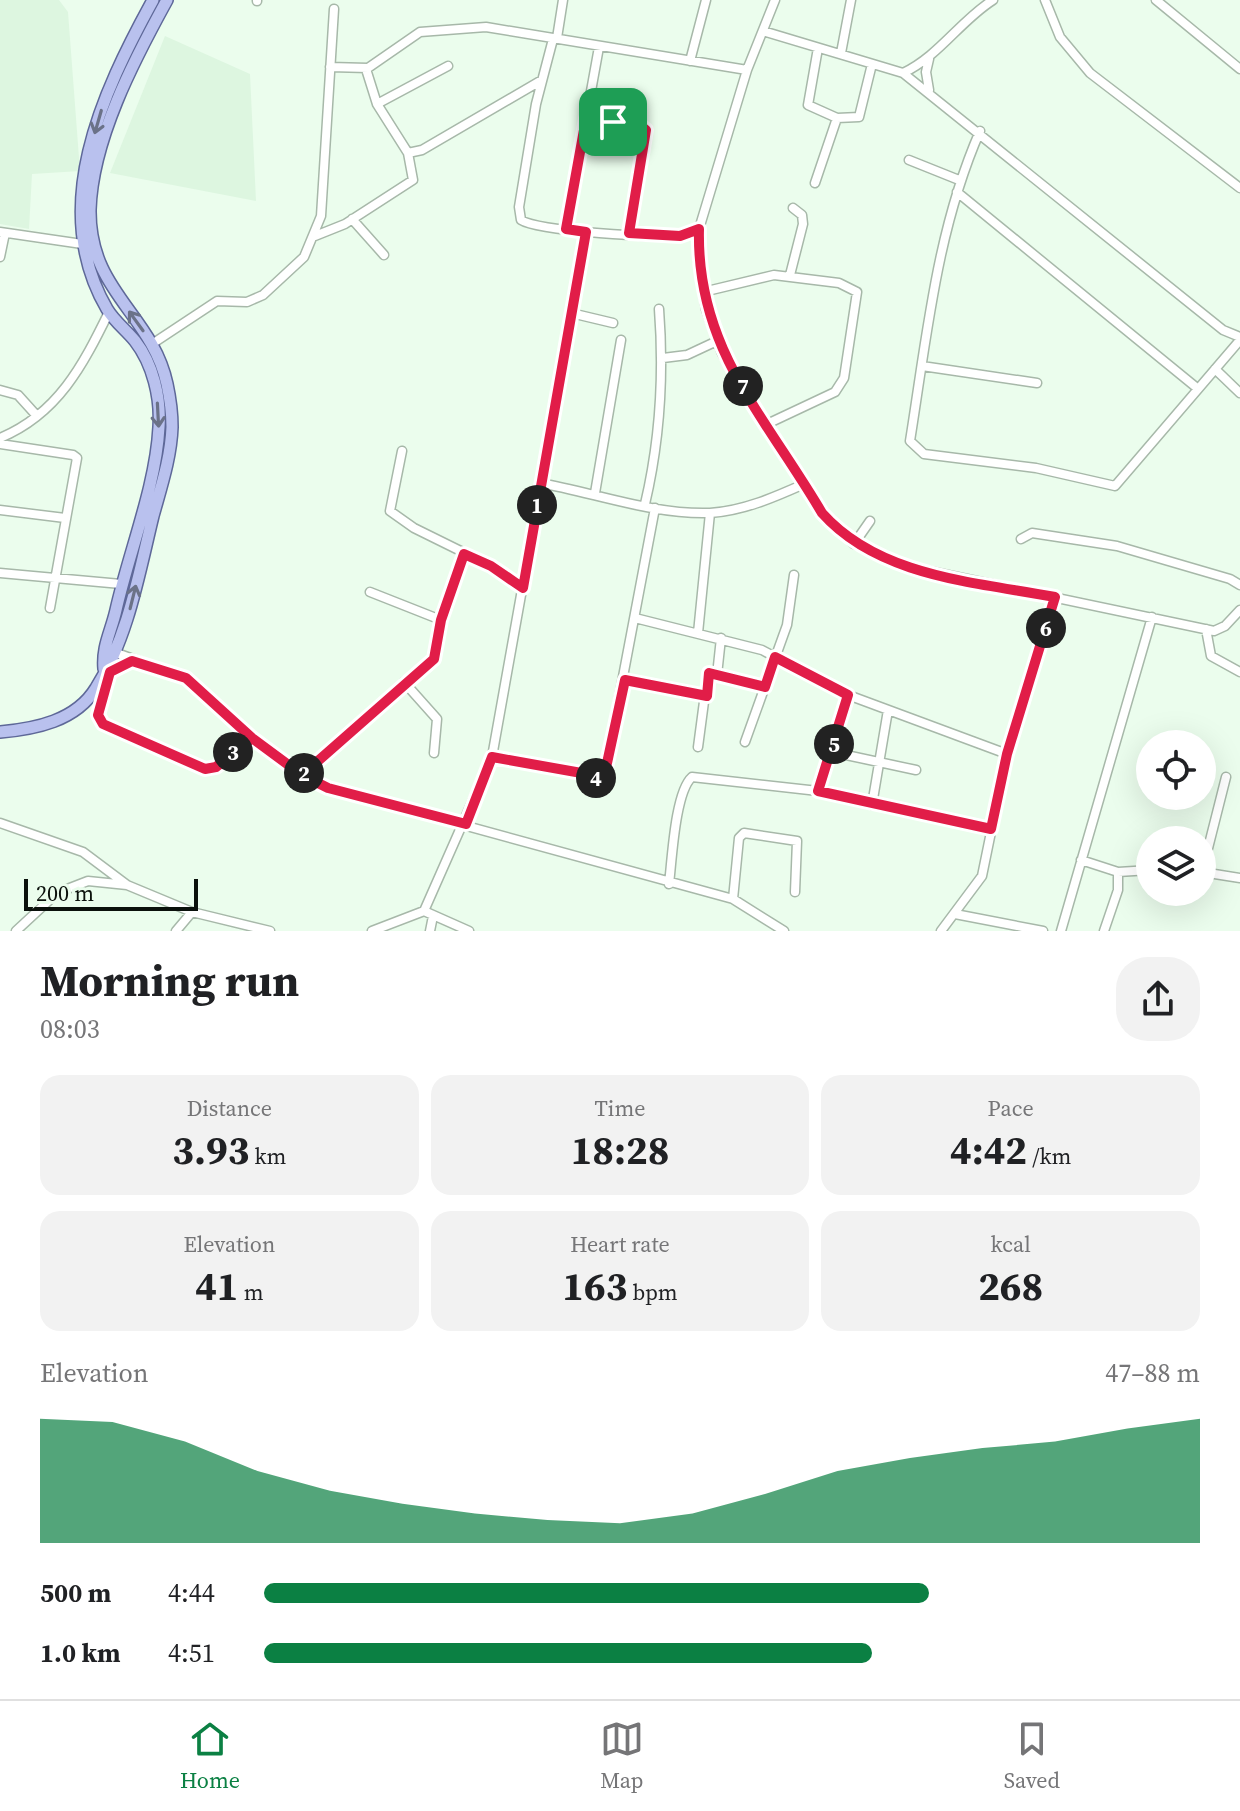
<!DOCTYPE html>
<html lang="en">
<head>
<meta charset="utf-8">
<style>
	:root { --surface:#fff; --page:#f2f2f2; --text:#202124; --muted:#757577; --line:#e0e0e0; --accent:#0b8043 }
	body { margin:0; font-family:"Source Serif 4",serif; background:var(--page); color:var(--text); height:100vh; display:flex; flex-direction:column; font-size:30px; white-space:nowrap }
	* { box-sizing:border-box; margin:0 }
	p { font-size:26px; color:var(--muted) }
	.icon { flex:none; width:44px; height:44px; fill:none; stroke:currentColor; stroke-width:2; stroke-linecap:round; stroke-linejoin:round }
	.map { position:relative; height:931px; overflow:hidden }
	.drawer { display:flex; flex-direction:column; background:var(--surface); flex:1 }
	.drawer>* { flex:none }
	.buttons { position:absolute; left:1136px; top:730px; display:grid; gap:16px }
	.buttons a { display:grid; place-items:center; width:80px; height:80px; border-radius:50%; background:var(--surface); box-shadow:0 8px 32px #0002; font-size:40px }
	.scale { position:absolute; left:24px; bottom:20px; width:174px; box-sizing:border-box; padding-left:8px; border:4px solid #0b110c; border-top:0; font-size:22px; line-height:28px; white-space:nowrap; color:#0b110c; -webkit-text-stroke:6px #ebfded; paint-order:stroke }
	.pin { position:absolute; display:grid; place-items:center; width:68px; height:68px; color:#fff; margin:-34px; border-radius:16px; box-shadow:0 4px 12px #0006 }
	.km { position:absolute; width:40px; height:40px; margin:-20px; border-radius:50%; background:#222; color:#fff; font-size:22px; line-height:40px; text-align:center }
	.round { display:grid; place-items:center; flex:none; width:84px; height:84px; border-radius:32px; background:var(--page) }
	.head { display:flex; align-items:center; justify-content:space-between; height:136px; padding:0 40px }
	h1 { font-size:44px; font-weight:700; line-height:60px }
	.stats { display:grid; grid-template-columns:repeat(3,1fr); gap:12px; height:136px; padding:8px 40px }
	.stats div { display:grid; align-content:center; border-radius:20px; background:var(--page); text-align:center }
	.stats b { font-size:40px; font-weight:700 }
	.stats small { font-size:22px; font-weight:400 }
	.stats p { font-size:22px }
	.chart { height:224px; padding:16px 40px }
	.chart p { display:flex; justify-content:space-between }
	.chart svg { width:100%; height:144px; margin-top:8px; fill:var(--accent); opacity:.7 }
	ul { padding:0 40px; list-style:none; font-size:26px }
	li { display:grid; grid-template-columns:128px 96px 1fr; align-items:center; height:60px }
	li i { height:20px; border-radius:10px; background:var(--accent) }
	.dock { display:flex; justify-content:space-around; align-items:center; height:112px; border-top:2px solid var(--line); background:var(--surface); font-size:22px; color:var(--muted) }
	.dock a { display:grid; justify-items:center; gap:4px }
	.dock .selected { color:var(--accent) }
	.map>svg:first-child { display:block }
	.built { fill:#ddf6e0 }
	.lines { fill:none; stroke-linecap:round; stroke-linejoin:round }
	.minor-casing { stroke:#a7b8a9; stroke-width:11 }
	.major-casing { stroke:#5e6898; stroke-width:14 }
	.minor { stroke:#fff; stroke-width:8 }
	.major { stroke:#b9c1ee; stroke-width:11 }
	.oneway { stroke:#6b7288 }
	.route-casing { stroke:#fff; stroke-width:16 }
	.route { stroke:#e11d48; stroke-width:10 }
</style>
</head>
<body>
<div class="map">
<svg width="1240" height="931" viewBox="0 0 1240 931">
	<rect width="100%" height="100%" fill="#ebfded"/>
	<path class="built" d="M 0,0 L 59,0 L 68,12 L 80,171 L 32,174 L 29,229 L 0,224 Z
		M 165,36 L 250,74 L 256,201 L 110,173 Z"/>
	<g class="lines">
		<defs>
			<path id="minor" d="M 775,0 L 747,70 L 699,229 L 698,260 L 706,309 L 722,353 L 822,513 L 854,544 L 910,567 L 1214,631 L 1225,626 L 1240,610
				M 1045,0 L 1060,37 L 1090,73 L 1240,188
				M 1156,0 L 1240,69
				M 257,1 L 257,0
				M 763,31 L 903,73 L 1223,330 L 1240,337
				M 557,38 L 563,0
				M 553,39 L 536,104 L 519,207 L 521,220 C 538,231 660,239 682,235 C 688,234 694,231 699,229
				M 818,48 L 808,105 L 837,118 L 859,117 L 872,64
				M 841,53 L 851,0
				M 690,61 L 706,0
				M 330,67 L 368,68 L 420,32 L 486,27 L 747,70
				M 903,73 C 939,56 960,21 993,0
				M 929,90 L 926,72 L 929,59
				M 377,104 L 448,66
				M 586,119 L 640,125 L 646,130 L 629,233
				M 980,131 C 937,229 927,335 910,441 L 924,454 L 1036,468 L 1115,486 L 1240,340
				M 408,153 L 422,150 L 542,80
				M 909,160 L 959,180
				M 815,183 L 837,118
				M 957,192 L 1197,388
				M 352,219 L 384,255
				M 566,229 L 599,47
				M 0,232 L 89,245
				M 315,236 L 345,224 L 413,180 L 408,153 L 377,104 L 366,69
				M 0,257 L 5,233
				M 790,275 L 803,224 L 802,215 L 793,208
				M 703,292 L 774,275 L 839,283 L 857,292 L 844,378 L 835,392 L 767,424
				M 571,313 L 613,323
				M 152,344 L 217,301 L 247,302 L 263,295 L 304,257 L 321,216 L 334,9
				M 663,358 L 687,355 L 717,341
				M 922,366 L 1037,383
				M 1215,369 L 1240,393
				M 0,390 L 18,395 L 37,416
				M 0,438 C 58,414 83,365 109,312
				M 0,444 L 73,455 L 77,458 L 50,608
				M 402,451 L 390,511 L 414,528 L 491,566 L 523,588
				M 540,483 C 595,493 654,515 710,513 C 743,511 775,497 804,484
				M 595,493 L 621,340
				M 645,504 C 660,440 664,374 659,309
				M 0,510 L 65,518
				M 1021,539 L 1032,533 L 1117,546 L 1230,579 L 1240,585
				M 854,544 L 870,521
				M 0,573 L 121,584
				M 370,592 L 441,620
				M 635,618 L 762,650 L 848,695 L 1007,754
				M 1206,629 L 1211,656 L 1240,672
				M 698,633 L 710,513
				M 111,651 L 186,678 L 252,738 L 302,775 L 328,788 L 733,899 L 784,931
				M 132,661 L 110,672 L 98,715 L 103,724 L 205,769 L 216,767 L 252,738
				M 717,675 L 765,687
				M 625,680 L 707,696
				M 404,682 L 437,719 L 434,753
				M 745,742 L 787,625 L 794,575
				M 698,747 L 707,679 L 709,673 L 717,675 L 721,638
				M 832,752 L 916,770
				M 492,757 L 604,777 L 655,508
				M 302,775 L 434,659 L 441,620 L 464,554
				M 818,791 L 848,695
				M 872,805 L 888,710
				M 0,823 L 83,852 L 127,885
				M 1081,860 L 1118,872 L 1150,870
				M 1202,872 L 1226,777
				M 1202,872 L 1240,878
				M 669,884 C 672,860 675,792 692,777 L 818,791 L 991,829
				M 733,899 L 739,838 L 744,833 L 797,841 L 795,892
				M 424,911 L 469,931
				M 955,914 L 1043,931
				M 16,931 L 57,893 L 88,881 L 127,885 L 192,912 L 270,931
				M 176,931 L 192,912
				M 372,931 L 424,911 L 492,757 L 586,232
				M 430,931 L 433,916
				M 941,931 L 982,876 L 1007,754 L 1055,597
				M 1061,931 L 1152,617
				M 1104,931 L 1118,890 L 1118,872"/>
			<path id="major" d="M 104,669 C 102,646 111,632 116,610 C 129,552 156,486 159,427 C 161,398 153,364 135,341 C 126,330 114,321 107,309 C 48,208 102,93 153,0
				M 0,732 C 35,729 76,721 96,688 C 128,638 139,573 153,516 C 161,487 171,457 172,427 C 172,413 170,398 167,384 C 152,314 89,292 90,210 C 92,140 134,60 167,0"/>
		</defs>
		<use href="#minor" class="minor-casing"/>
		<use href="#major" class="major-casing"/>
		<use href="#minor" class="minor"/>
		<use href="#major" class="major"/>
	</g>
	<defs><path id="oneway-shaft" d="M-6 0H5M1.5-3L5.5 0L1.5 3" fill="none" stroke-width="1.6" stroke-linecap="round" stroke-linejoin="round" transform="scale(2)"/></defs>
	<g class="oneway">
		<use href="#oneway-shaft" transform="translate(98 122) rotate(106)"/>
		<use href="#oneway-shaft" transform="translate(136 321) rotate(-126)"/>
		<use href="#oneway-shaft" transform="translate(158 415) rotate(87)"/>
		<use href="#oneway-shaft" transform="translate(133 597) rotate(-76)"/>
	</g>
	<g class="lines">
		<defs>
			<path id="route" d="M 613,122 L 586,119 L 566,229 L 586,232 L 523,588 L 491,566 L 464,554 L 441,620 L 434,659 L 302,775 L 252,738 L 186,678 L 132,661 L 110,672 L 98,715 L 103,724 L 205,769 L 216,767 L 252,738 L 302,775 L 328,788 L 466,824 L 492,757 L 604,777 L 625,680 L 707,696 L 709,673 L 765,687 L 775,657 L 848,695 L 818,791 L 991,829 L 1007,754 L 1055,597 C 975,582 879,577 822,513 C 765,416 696,348 699,229 L 680,236 L 629,233 L 646,130 L 640,125 L 613,122"/>
		</defs>
		<use href="#route" class="route-casing"/>
		<use href="#route" class="route"/>
	</g>
</svg>
<div class="buttons">
<a><svg class="icon" aria-label="locate" viewBox="0 0 24 24"><circle cx="12" cy="12" r="6"/><path d="M12 2v4M12 18v4M2 12h4M18 12h4"/></svg></a>
<a><svg class="icon" aria-label="layers" viewBox="0 0 24 24"><path d="M12 4l9 5-9 5-9-5zM3 14l9 5 9-5"/></svg></a>
</div>
<div class="scale">200 m</div>
<div class="pin" style="left:613px;top:122px;background:#1e9e55"><svg class="icon" aria-label="arrive" viewBox="0 0 24 24"><path d="M6 21V4h12l-3 4 3 4H6"/></svg></div>
<b class="km" style="left:537px;top:505px">1</b>
<b class="km" style="left:304px;top:773px">2</b>
<b class="km" style="left:233px;top:752px">3</b>
<b class="km" style="left:596px;top:778px">4</b>
<b class="km" style="left:834px;top:744px">5</b>
<b class="km" style="left:1046px;top:628px">6</b>
<b class="km" style="left:743px;top:386px">7</b>
</div>
<section class="drawer">
<div class="head"><div><h1>Morning run</h1><p>08:03</p></div><a class="round"><svg class="icon" aria-label="share" viewBox="0 0 24 24"><path d="M12 15V3M7 8l5-5 5 5M5 13v7h14v-7"/></svg></a></div>
<div class="stats">
<div><p>Distance</p><b>3.93<small> km</small></b></div>
<div><p>Time</p><b>18:28</b></div>
<div><p>Pace</p><b>4:42<small> /km</small></b></div>
</div>
<div class="stats">
<div><p>Elevation</p><b>41<small> m</small></b></div>
<div><p>Heart rate</p><b>163<small> bpm</small></b></div>
<div><p>kcal</p><b>268</b></div>
</div>
<div class="chart"><p><span>Elevation</span>47–88 m</p>
<svg viewBox="0 0 160 44" preserveAspectRatio="none"><path d="M0 44V6L10 7L20 13L30 22L40 28L50 32L60 35L70 37L80 38L90 35L100 29L110 22L120 18L130 15L140 13L150 9L160 6V44z"/></svg>
</div>
<ul>
<li><b>500 m</b>4:44<i style="width:71%"></i></li>
<li><b>1.0 km</b>4:51<i style="width:65%"></i></li>
</ul>
</section>
<nav class="dock">
<a class="selected"><svg class="icon" aria-label="home" viewBox="0 0 24 24"><path d="M3 11l9-7 9 7M6 9v11h12V9"/></svg>Home</a>
<a><svg class="icon" aria-label="map" viewBox="0 0 24 24"><path d="M3 6l6-2 6 2 6-2v14l-6 2-6-2-6 2zM9 4v14M15 6v14"/></svg>Map</a>
<a><svg class="icon" aria-label="saved" viewBox="0 0 24 24"><path d="M7 4h10v16l-5-4-5 4z"/></svg>Saved</a>
</nav>
</body>
</html>
